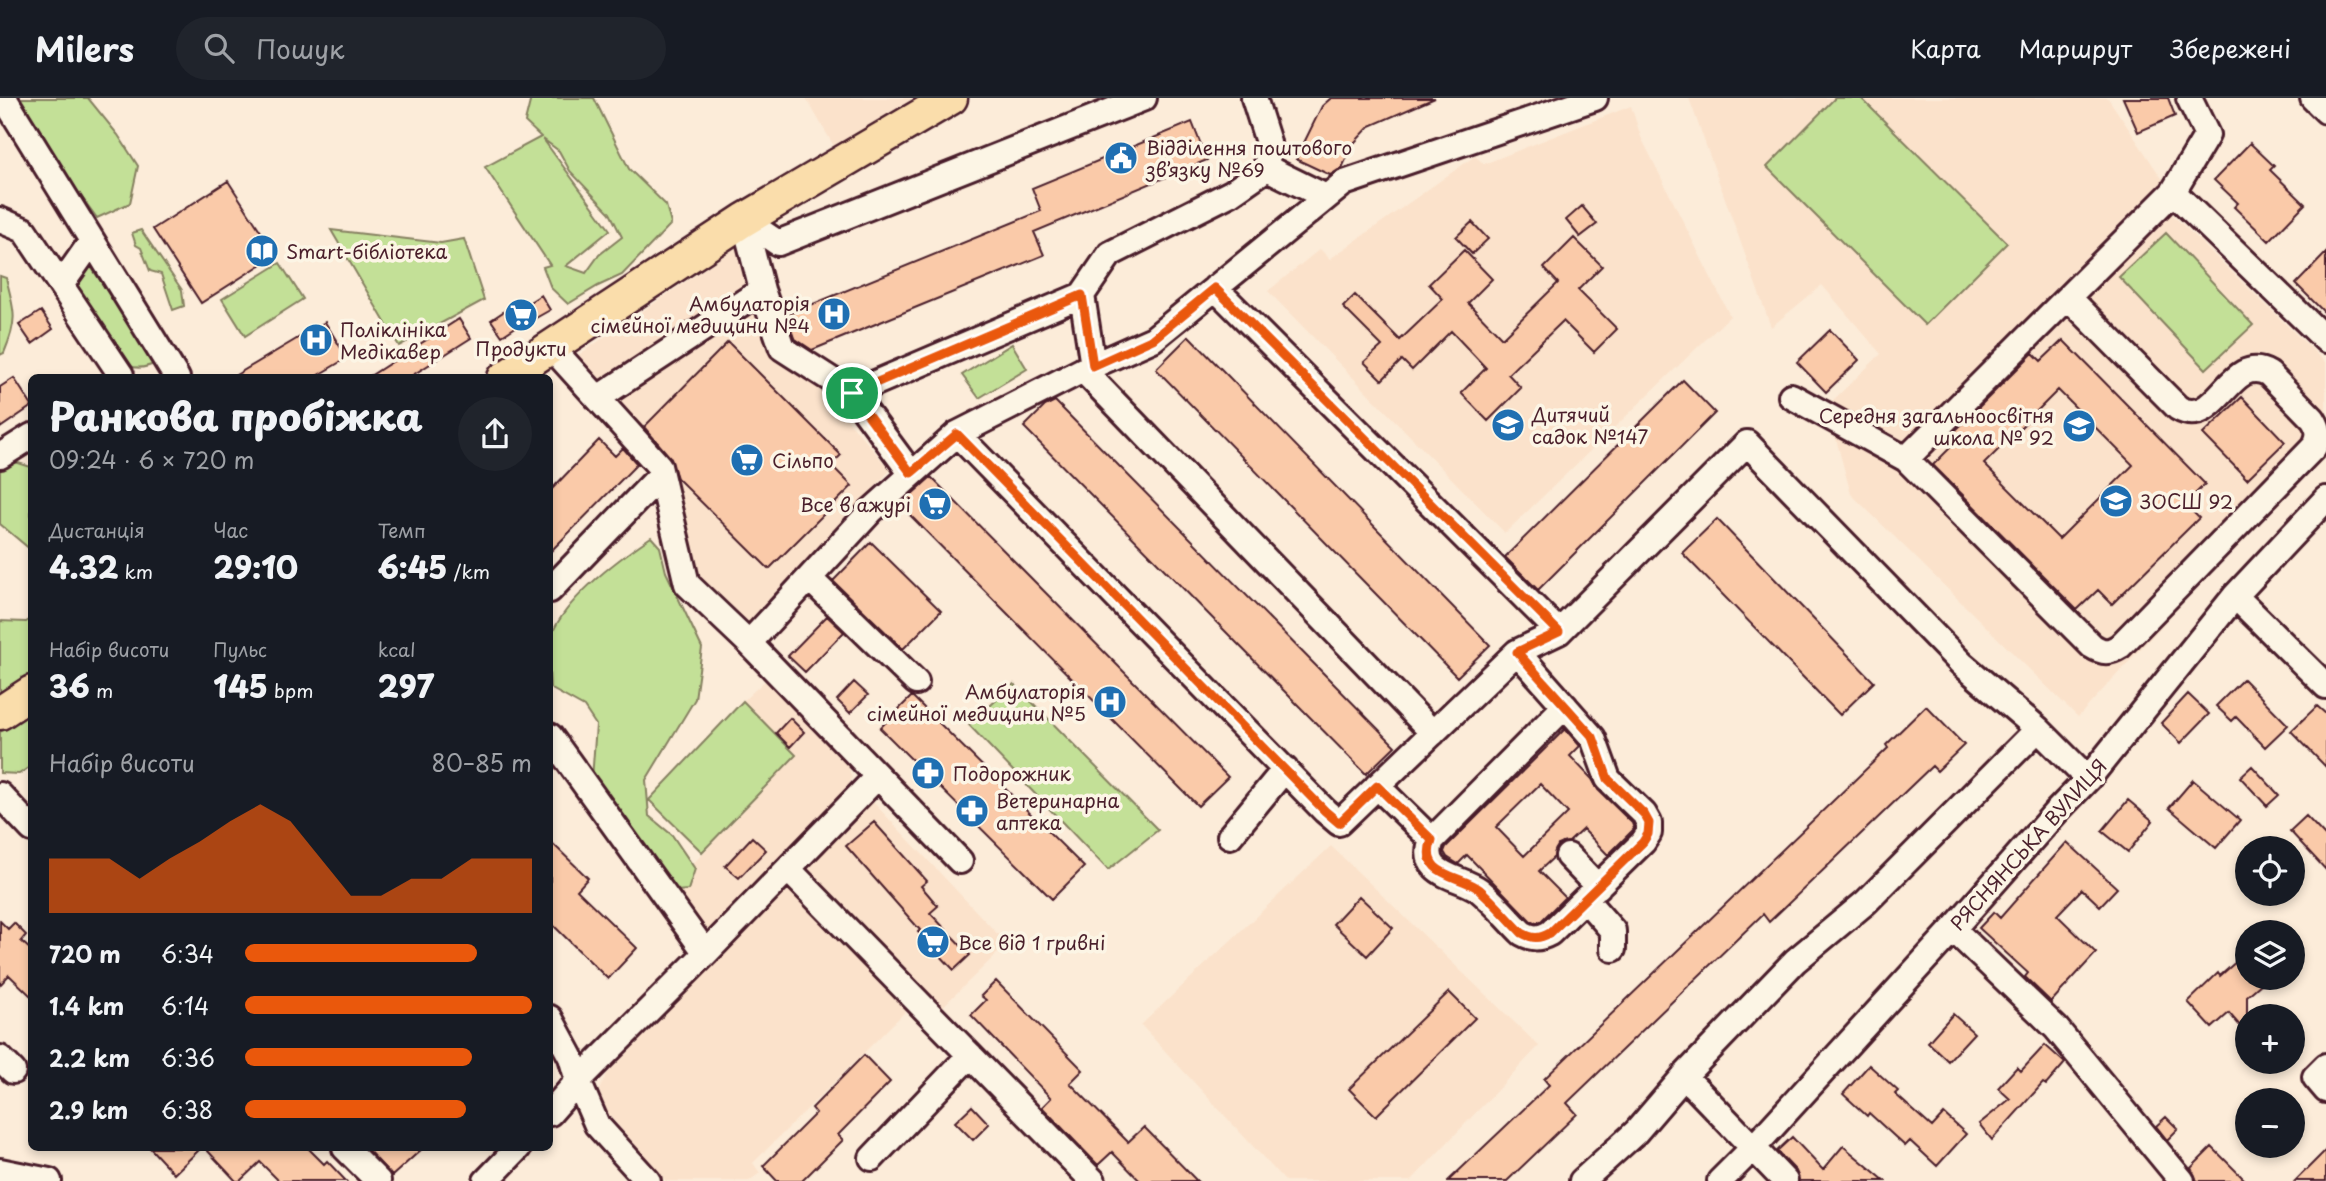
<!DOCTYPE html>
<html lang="uk">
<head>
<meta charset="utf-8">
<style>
	:root { --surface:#171b24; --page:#20242c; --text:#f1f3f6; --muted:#9ea1a6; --line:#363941; --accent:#ea580c }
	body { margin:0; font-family:"Playpen Sans",sans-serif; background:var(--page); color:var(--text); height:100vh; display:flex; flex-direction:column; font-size:26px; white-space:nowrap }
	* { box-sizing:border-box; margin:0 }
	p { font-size:23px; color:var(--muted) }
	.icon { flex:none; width:38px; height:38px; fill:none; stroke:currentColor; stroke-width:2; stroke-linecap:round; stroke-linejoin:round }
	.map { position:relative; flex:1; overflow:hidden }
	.panel { position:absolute; left:28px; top:276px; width:525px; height:777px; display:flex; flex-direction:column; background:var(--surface); border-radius:10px; box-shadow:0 4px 10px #0003 }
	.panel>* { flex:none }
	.tools { position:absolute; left:2235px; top:738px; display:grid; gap:14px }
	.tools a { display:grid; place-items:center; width:70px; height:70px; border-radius:50%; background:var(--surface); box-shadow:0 4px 10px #0003; font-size:35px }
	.pin { position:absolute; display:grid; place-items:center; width:60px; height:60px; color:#fff; margin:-30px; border:4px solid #fff; border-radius:50%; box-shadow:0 2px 7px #0007 }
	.round { display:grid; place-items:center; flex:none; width:74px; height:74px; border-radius:37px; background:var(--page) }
	.summary { display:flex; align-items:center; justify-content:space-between; height:119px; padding:0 21px }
	h1 { font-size:38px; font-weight:800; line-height:52px }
	.figures { display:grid; grid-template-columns:repeat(3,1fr); gap:10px; height:119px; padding:7px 21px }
	.figures div { display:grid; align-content:center }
	.figures b { font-size:30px; font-weight:800 }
	.figures small { font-size:19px; font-weight:400 }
	.figures p { font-size:19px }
	.chart { height:196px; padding:14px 21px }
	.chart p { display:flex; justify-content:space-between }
	.chart svg { width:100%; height:126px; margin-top:7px; fill:var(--accent); opacity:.7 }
	ul { padding:0 21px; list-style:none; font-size:23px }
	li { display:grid; grid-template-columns:112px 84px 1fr; align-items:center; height:52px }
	li i { height:18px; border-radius:9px; background:var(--accent) }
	header { display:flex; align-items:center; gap:42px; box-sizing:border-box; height:98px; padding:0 35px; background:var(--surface); border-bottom:2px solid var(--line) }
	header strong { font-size:33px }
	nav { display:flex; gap:38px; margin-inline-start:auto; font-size:24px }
	.search { width:490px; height:63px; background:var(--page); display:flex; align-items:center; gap:18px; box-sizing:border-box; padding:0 24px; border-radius:38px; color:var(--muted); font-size:26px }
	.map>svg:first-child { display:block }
	.built { fill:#fbe2cb }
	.green { fill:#c3e097; stroke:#868061; stroke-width:2; fill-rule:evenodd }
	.building { fill:#facaa9; stroke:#4a1f2b; stroke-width:2; fill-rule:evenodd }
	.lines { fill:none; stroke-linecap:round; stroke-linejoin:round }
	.minor-casing { stroke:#4a1f2b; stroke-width:30 }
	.major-casing { stroke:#4a1f2b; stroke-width:37 }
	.minor { stroke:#fcf5e5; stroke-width:24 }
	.major { stroke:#faddab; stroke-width:32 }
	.route-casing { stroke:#fff; stroke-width:14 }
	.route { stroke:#ea580c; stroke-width:9 }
	.labels { text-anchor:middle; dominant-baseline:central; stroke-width:7; stroke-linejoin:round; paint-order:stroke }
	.poi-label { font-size:19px; fill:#4a1f2b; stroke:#fcf5e5; text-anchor:start }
	.street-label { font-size:19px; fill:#4a1f2b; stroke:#fcf5e5 }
</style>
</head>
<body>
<header>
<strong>Milers</strong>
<div class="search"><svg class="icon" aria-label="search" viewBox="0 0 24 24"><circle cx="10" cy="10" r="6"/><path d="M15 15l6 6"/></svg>Пошук</div>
<nav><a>Карта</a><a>Маршрут</a><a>Збережені</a></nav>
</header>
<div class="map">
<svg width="2326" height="1083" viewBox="0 0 2326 1083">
	<rect width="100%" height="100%" fill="#fcecd9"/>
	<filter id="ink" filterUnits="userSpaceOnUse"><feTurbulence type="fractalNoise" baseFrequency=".0143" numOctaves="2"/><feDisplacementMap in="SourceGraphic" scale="14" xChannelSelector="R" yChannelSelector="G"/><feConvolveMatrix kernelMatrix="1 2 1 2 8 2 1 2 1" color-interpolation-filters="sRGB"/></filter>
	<g filter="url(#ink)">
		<path class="built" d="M 806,0 L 914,0 L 835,50 Z
			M 1689,0 L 2108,0 L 2167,88 L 2157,102 L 2326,265 L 2326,349 L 2078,619 L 1851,396 L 1827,308 L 1881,256 L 1822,187 L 1771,229 Z
			M 1631,8 L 1641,39 L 1730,218 L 1505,435 L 1268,193 L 1320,151 L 1330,161 L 1475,58 L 1484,66 Z
			M 738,148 L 769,253 L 825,295 L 890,372 L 737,547 L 676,482 L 648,368 L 555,273 Z
			M 769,579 L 846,661 L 852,680 L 845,697 L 704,838 L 671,789 L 796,657 L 743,603 Z
			M 873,704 L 1007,846 L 928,923 L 916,903 L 753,1065 L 760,1075 L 749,1083 L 666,1083 L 605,1012 L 599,992 L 607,976 Z
			M 1331,748 L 1539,948 L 1411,1083 L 1285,1083 L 1141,927 Z"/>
		<path class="green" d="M 19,0 L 88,0 L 118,37 L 138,68 L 130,105 L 97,120 L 75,90 Z
			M 531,0 L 594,0 L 629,71 L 666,107 L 671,126 L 622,177 L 598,188 L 568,206 L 551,190 L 543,169 L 550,167 L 485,69 L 541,39 L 525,24 ZM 543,41 L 559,53 L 570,73 L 610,115 L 622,139 L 599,157 L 586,175 L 566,168 L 610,132 Z
			M 1835,0 L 1861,0 L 2007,145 L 1925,227 L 1767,69 Z
			M 141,132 L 182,192 L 184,208 L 173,212 L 161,176 L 150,173 L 141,150 L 136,147 L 132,135 Z
			M 331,132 L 441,145 L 464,141 L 484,202 L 399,248 Z
			M 2166,135 L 2253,227 L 2206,271 L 2119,179 Z
			M 87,163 L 156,265 C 144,271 131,272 120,262 C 114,257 77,198 77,193 C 76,180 80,172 87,163 Z
			M 280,165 L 303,201 L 245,238 L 222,201 Z
			M 0,178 L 6,180 C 15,214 18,222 4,255 L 0,257 Z
			M 1012,246 L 1027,271 L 979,300 L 962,277 Z
			M 12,363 L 31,369 L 31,452 L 0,426 L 0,373 Z
			M 651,439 L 660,449 L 666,474 L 702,550 L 695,601 L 646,682 L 649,718 L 672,737 L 695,771 L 688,792 L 665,794 L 592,681 L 596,627 L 584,609 L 550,590 C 550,575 546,555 550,541 C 563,502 617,462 651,439 Z
			M 31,521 L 31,587 L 0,604 L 0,523 L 26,524 Z
			M 1014,586 L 1158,732 L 1108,772 L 969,627 Z
			M 743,603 L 796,657 L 702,754 L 649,702 Z
			M 31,614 L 31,668 L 19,676 L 0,675 L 0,634 Z"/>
		<path class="building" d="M 1331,0 L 1435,0 L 1370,28 L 1353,46 L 1342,70 L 1330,77 L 1296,61 L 1322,8 Z
			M 2123,0 L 2168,0 L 2175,18 L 2138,34 Z
			M 1192,24 L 1207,62 L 1034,134 L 1044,157 L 812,252 L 794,240 L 786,217 L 1041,113 L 1032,90 Z
			M 2250,45 L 2274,68 L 2270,72 L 2305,106 L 2269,143 L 2234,109 L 2238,105 L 2214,82 Z
			M 228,83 L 276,157 L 201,205 L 153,131 Z
			M 1582,108 L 1597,126 L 1580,139 L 1566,122 Z
			M 1472,124 L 1488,141 L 1472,156 L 1456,139 Z
			M 1574,140 L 1602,168 L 1578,192 L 1617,231 L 1594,254 L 1563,223 L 1508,276 L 1521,290 L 1488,323 L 1461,295 L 1486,270 L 1451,233 L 1412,272 L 1402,262 L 1382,282 L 1364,264 L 1382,248 L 1343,209 L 1355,197 L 1400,242 L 1443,201 L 1429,186 L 1464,152 L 1492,181 L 1468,205 L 1502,240 L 1558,185 L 1544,170 Z
			M 2326,155 L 2326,216 L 2296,186 Z
			M 541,197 L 550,212 L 534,221 L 525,207 Z
			M 521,202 L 531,219 L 502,238 L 491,222 Z
			M 41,213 L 53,231 L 32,246 L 19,227 Z
			M 459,221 L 471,240 L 408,280 L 367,280 Z
			M 325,224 L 347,260 L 313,280 L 231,280 Z
			M 1830,232 L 1859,262 L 1826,294 L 1797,264 Z
			M 1189,238 L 1490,547 L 1457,579 L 1156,271 Z
			M 2063,242 L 2205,386 L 2185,406 L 2199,420 L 2112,506 L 2098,492 L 2077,512 L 1933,367 L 1953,347 L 1947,341 L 2033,255 L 2041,263 ZM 2058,292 L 2133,367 L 2059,441 L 1984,366 Z
			M 728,244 L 841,357 L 831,367 L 852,388 L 769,471 L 677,380 L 670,359 L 644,329 Z
			M 14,280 L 32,308 L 0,330 L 0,289 Z
			M 1683,282 L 1715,315 L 1538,492 L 1505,459 Z
			M 2242,299 L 2285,344 L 2247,381 L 2203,336 Z
			M 1055,303 L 1395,648 L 1366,676 L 1024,329 L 1045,308 Z
			M 599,342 L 615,358 L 623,350 L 637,366 L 550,454 L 550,393 Z
			M 931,379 L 1228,679 L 1198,708 L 900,407 Z
			M 1717,421 L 1874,584 L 1840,617 L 1682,455 Z
			M 871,444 L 941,513 L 903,551 L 833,483 Z
			M 827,518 L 844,534 L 805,574 L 788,558 Z
			M 2243,581 L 2288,627 L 2265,649 L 2236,619 L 2232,623 L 2216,608 Z
			M 854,584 L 868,597 L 850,615 L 837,602 Z
			M 2188,596 L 2209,616 L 2181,645 L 2161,625 Z
			M 912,598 L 1084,769 L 1052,801 L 880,630 Z
			M 1926,608 L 1964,647 L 1937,673 L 1932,668 L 1769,824 L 1763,816 L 1567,1005 L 1577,1016 L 1507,1083 L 1448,1083 L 1549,987 L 1544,981 L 1888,650 L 1886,647 Z
			M 2317,608 L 2326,616 L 2326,669 L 2291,633 Z
			M 790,620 L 804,634 L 790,649 L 776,635 Z
			M 1565,631 L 1580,648 L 1570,658 L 1592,681 L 1598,692 L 1632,725 L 1634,731 L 1608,757 L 1583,731 L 1569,744 L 1558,747 L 1554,759 L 1539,773 L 1565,799 L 1541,823 L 1535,825 L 1531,823 L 1467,757 L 1458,766 L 1447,759 L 1444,754 L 1446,749 ZM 1540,686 L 1568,715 L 1524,758 L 1496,729 Z
			M 2252,668 L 2279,697 L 2267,708 L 2240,679 Z
			M 2193,682 L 2240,722 L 2216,750 L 2169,710 Z
			M 2128,702 L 2153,723 L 2128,754 L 2102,733 Z
			M 2306,718 L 2326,739 L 2326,772 L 2290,733 Z
			M 874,724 L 927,783 L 921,788 L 938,808 L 930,815 L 970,857 L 954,872 L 918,834 L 920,832 L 846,748 Z
			M 752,739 L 766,752 L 739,780 L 725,768 Z
			M 550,743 L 588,780 L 577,792 L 637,850 L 608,881 L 550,824 Z
			M 2067,744 L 2117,790 L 2100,808 L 2082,791 L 2057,817 L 2096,855 L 2051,904 L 2025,879 L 2028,875 L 1979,830 L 1994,814 L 2000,820 Z
			M 1359,798 L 1393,830 L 1367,858 L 1333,826 Z
			M 0,823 L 8,831 L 14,825 L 26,837 L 21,843 L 32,853 L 32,899 L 9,877 L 0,887 Z
			M 2247,854 L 2247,880 L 2268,880 L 2247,898 L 2247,936 L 2229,915 L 2212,930 L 2188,904 L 2218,875 L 2220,878 Z
			M 996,883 L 1083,972 L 1070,985 L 1128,1044 L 1144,1029 L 1197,1083 L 1140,1083 L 1112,1054 L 1098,1067 L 1042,1009 L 1051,1000 L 971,917 L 986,902 L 981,898 Z
			M 1449,894 L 1475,920 L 1376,1018 L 1349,991 Z
			M 1953,916 L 1974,935 L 1948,963 L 1928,944 Z
			M 2045,947 L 2065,965 L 2046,987 L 2043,985 L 1992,1042 L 1979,1026 L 2010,1001 L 1998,990 L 2017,969 L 2021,973 Z
			M 864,957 L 890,984 L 838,1037 L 843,1042 L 802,1083 L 777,1083 L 763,1068 L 816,1015 L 812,1010 Z
			M 1869,967 L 1898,993 L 1895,996 L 1932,1029 L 1944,1016 L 1966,1036 L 1937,1068 L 1910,1043 L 1905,1048 L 1869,1015 L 1867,1018 L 1843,996 Z
			M 972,1008 L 989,1026 L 973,1042 L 955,1024 Z
			M 2166,1019 L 2178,1031 L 2167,1042 L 2156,1028 Z
			M 1792,1039 L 1823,1072 L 1843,1048 L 1885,1083 L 1799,1083 L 1796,1073 L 1777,1053 Z
			M 2212,1049 L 2246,1083 L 2197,1083 L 2191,1070 Z
			M 150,1050 L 201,1050 L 174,1076 Z
			M 205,1050 L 308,1050 L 324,1066 L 327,1063 L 346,1083 L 279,1083 L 260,1064 L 240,1083 L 236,1083 Z
			M 366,1050 L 423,1050 L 392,1078 Z
			M 2326,1052 L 2326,1083 L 2295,1083 Z"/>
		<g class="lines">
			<defs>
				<path id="minor" d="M 4,0 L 177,280
					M 2189,0 L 2207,37 L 2173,94 L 2326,242
					M 2313,0 L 2326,13
					M 1267,70 L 1326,99
					M 0,122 L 24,132 L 121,277
					M 744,122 L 778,145 L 1144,0
					M 744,122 L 762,192 L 782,250 L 852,295 L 911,375
					M 61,187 L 92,143
					M 1215,190 L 1559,534 L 1747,345 L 1962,566 L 2038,631 L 2088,681
					M 1082,197 L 1093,268
					M 552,250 L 659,368 L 687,486 L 749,545
					M 1083,272 L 1433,635
					M 852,295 L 1082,197 L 1110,156 L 1231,95 L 1267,70 L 1268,44 L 1254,0
					M 1791,298 L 1906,361 L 2092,548 C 2103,555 2109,555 2120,548 L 2314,349 C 2320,338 2320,332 2313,321 L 2269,276 C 2230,253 2217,333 2178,310 L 2068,199
					M 598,300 L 762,192
					M 957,336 L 1325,713 L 1339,725 L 1517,554 L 1559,534
					M 0,358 L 32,338
					M 1906,361 L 2173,94
					M 810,481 L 916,584
					M 550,492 L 661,377
					M 2235,498 L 2326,588
					M 550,638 L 706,855
					M 1377,688 L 1432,742 C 1418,778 1461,778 1479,792 C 1494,804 1508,821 1522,835 C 1533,841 1539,841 1550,835 L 1643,744 L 1649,735 L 1649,725 L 1644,716 L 1608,681 L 1593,640 L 1517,554
					M 0,697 L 32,731
					M 1230,738 L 1285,671
					M 1432,742 L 1565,608
					M 1568,758 L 1598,789
					M 960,763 L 749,545 L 871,413 L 957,336 L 1083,272 L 1153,241 L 1344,85 L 1595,0
					M 788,771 L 1093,1083
					M 1585,801 L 1613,833 L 1613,851
					M 1953,831 L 2056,930 L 2182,1083
					M 550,920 L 571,959 L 578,983 L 597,1027 L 648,1083
					M 0,960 L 13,973
					M 2326,968 L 2315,979 L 2326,992
					M 1684,978 L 1785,1083
					M 550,1015 L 578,983 L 706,855 L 877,679
					M 345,1050 L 378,1083
					M 872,1060 L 970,957
					M 0,1073 L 49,1083
					M 486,1083 L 518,1050
					M 1582,1083 L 1636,1034 L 1684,978 L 1795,863 L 1866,804 L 2038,631
					M 1720,1083 L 1753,1050 L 1953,831 L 2056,714 L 2088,681 L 2235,498 L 2326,401"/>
				<path id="major" d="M 504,280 L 744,122 L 951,0
					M 0,615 L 32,594"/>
			</defs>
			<use href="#minor" class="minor-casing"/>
			<use href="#major" class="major-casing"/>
			<use href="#minor" class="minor"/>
			<use href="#major" class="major"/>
		</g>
	</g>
	<g class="lines" filter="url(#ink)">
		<defs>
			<path id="route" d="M 1215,190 L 1559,534 L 1517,554 L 1593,639 L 1608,681 L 1644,716 L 1649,725 L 1648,736 L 1643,744 L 1550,835 C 1539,841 1533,841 1522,835 C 1508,821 1494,804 1479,791 C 1461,777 1418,778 1432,742 L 1377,688 L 1339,725 L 1325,713 L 957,336 L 911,375 L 852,295 L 1082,197 L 1093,268 L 1153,241 Z"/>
		</defs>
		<use href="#route" class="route-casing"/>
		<use href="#route" class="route"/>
	</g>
	<defs>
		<symbol id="civic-disc" viewBox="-11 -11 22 22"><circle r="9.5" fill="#1f6fb2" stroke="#fcf5e5"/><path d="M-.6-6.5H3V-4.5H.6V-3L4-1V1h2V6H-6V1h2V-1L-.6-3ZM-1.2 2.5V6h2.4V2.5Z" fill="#fff"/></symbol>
		<symbol id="library-disc" viewBox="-11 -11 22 22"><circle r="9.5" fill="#1f6fb2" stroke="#fcf5e5"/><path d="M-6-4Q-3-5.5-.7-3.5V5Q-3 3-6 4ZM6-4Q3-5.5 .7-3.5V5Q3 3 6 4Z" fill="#fff"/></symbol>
		<symbol id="hospital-disc" viewBox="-11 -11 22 22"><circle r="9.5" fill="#1f6fb2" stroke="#fcf5e5"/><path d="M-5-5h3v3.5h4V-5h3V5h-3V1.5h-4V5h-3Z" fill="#fff"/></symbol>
		<symbol id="supermarket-disc" viewBox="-11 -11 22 22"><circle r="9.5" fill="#1f6fb2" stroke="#fcf5e5"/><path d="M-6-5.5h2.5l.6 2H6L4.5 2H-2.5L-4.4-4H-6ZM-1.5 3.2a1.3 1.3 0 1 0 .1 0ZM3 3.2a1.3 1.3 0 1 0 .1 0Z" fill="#fff"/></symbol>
		<symbol id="school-disc" viewBox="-11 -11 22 22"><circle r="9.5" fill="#1f6fb2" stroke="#fcf5e5"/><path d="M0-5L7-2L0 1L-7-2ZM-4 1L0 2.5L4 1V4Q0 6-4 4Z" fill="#fff"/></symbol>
		<symbol id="pharmacy-disc" viewBox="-11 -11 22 22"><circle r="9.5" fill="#1f6fb2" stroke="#fcf5e5"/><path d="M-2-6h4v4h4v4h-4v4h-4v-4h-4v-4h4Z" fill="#fff"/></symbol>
	</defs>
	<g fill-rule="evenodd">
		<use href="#civic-disc" x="1102" y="41" width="38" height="38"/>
		<use href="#library-disc" x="243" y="134" width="38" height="38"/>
		<use href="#hospital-disc" x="815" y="197" width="38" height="38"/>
		<use href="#supermarket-disc" x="502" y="198" width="38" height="38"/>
		<use href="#hospital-disc" x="297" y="223" width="38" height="38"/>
		<use href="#school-disc" x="1489" y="308" width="38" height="38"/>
		<use href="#school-disc" x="2060" y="309" width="38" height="38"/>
		<use href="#supermarket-disc" x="728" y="343" width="38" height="38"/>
		<use href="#school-disc" x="2097" y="384" width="38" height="38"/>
		<use href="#supermarket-disc" x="916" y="387" width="38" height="38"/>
		<use href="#hospital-disc" x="1091" y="585" width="38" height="38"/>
		<use href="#pharmacy-disc" x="909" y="656" width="38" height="38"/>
		<use href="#pharmacy-disc" x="953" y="694" width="38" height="38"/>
		<use href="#supermarket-disc" x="914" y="825" width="38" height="38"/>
	</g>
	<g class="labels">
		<g class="poi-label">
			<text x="1146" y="49">Відділення поштового<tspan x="1146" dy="22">зв’язку №69</tspan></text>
			<text x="286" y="153">Smart-бібліотека</text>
			<text x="810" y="205" text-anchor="end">Амбулаторія<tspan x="810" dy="22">сімейної медицини №4</tspan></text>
			<text x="340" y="231">Поліклініка<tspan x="340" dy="22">Медікавер</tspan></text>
			<text x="521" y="250" text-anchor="middle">Продукти</text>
			<text x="1532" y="316">Дитячий<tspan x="1532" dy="22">садок №147</tspan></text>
			<text x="2054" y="317" text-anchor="end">Середня загальноосвітня<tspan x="2054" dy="22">школа № 92</tspan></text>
			<text x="772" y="362">Сільпо</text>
			<text x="2140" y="403">ЗОСШ 92</text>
			<text x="911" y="406" text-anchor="end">Все в ажурі</text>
			<text x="1086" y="593" text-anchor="end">Амбулаторія<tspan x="1086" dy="22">сімейної медицини №5</tspan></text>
			<text x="953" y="675">Подорожник</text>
			<text x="996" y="702">Ветеринарна<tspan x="996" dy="22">аптека</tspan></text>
			<text x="958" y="844">Все від 1 гривні</text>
		</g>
		<g class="street-label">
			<text transform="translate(2028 746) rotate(-48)">РЯСНЯНСЬКА ВУЛИЦЯ</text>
		</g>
	</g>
</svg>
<div class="tools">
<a><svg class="icon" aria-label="locate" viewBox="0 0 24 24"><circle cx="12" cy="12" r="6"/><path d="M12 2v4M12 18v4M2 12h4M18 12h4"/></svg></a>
<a><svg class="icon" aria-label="layers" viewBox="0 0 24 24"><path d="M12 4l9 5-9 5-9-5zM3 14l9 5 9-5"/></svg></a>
<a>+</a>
<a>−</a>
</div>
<div class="pin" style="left:852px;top:295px;background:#1e9e55"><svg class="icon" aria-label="arrive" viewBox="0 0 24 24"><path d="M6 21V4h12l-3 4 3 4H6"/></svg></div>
<section class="panel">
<div class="summary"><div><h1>Ранкова пробіжка</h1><p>09:24 · 6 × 720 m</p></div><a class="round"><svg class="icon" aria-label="share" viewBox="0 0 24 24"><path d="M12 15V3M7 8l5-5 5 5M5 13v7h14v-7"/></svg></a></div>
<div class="figures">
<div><p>Дистанція</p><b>4.32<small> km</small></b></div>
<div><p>Час</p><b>29:10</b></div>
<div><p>Темп</p><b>6:45<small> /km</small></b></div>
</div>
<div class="figures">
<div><p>Набір висоти</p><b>36<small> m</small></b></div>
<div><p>Пульс</p><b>145<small> bpm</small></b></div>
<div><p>kcal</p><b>297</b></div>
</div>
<div class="chart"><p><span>Набір висоти</span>80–85 m</p>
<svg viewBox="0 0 160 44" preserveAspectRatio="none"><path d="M0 44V25L10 25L20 25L30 32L40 25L50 19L60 12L70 6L80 12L90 25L100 38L110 38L120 32L130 32L140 25L150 25L160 25V44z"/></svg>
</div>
<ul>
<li><b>720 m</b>6:34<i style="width:81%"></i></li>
<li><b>1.4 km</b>6:14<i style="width:100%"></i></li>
<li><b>2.2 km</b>6:36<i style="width:79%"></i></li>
<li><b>2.9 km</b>6:38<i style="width:77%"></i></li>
</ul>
</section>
</div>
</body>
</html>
